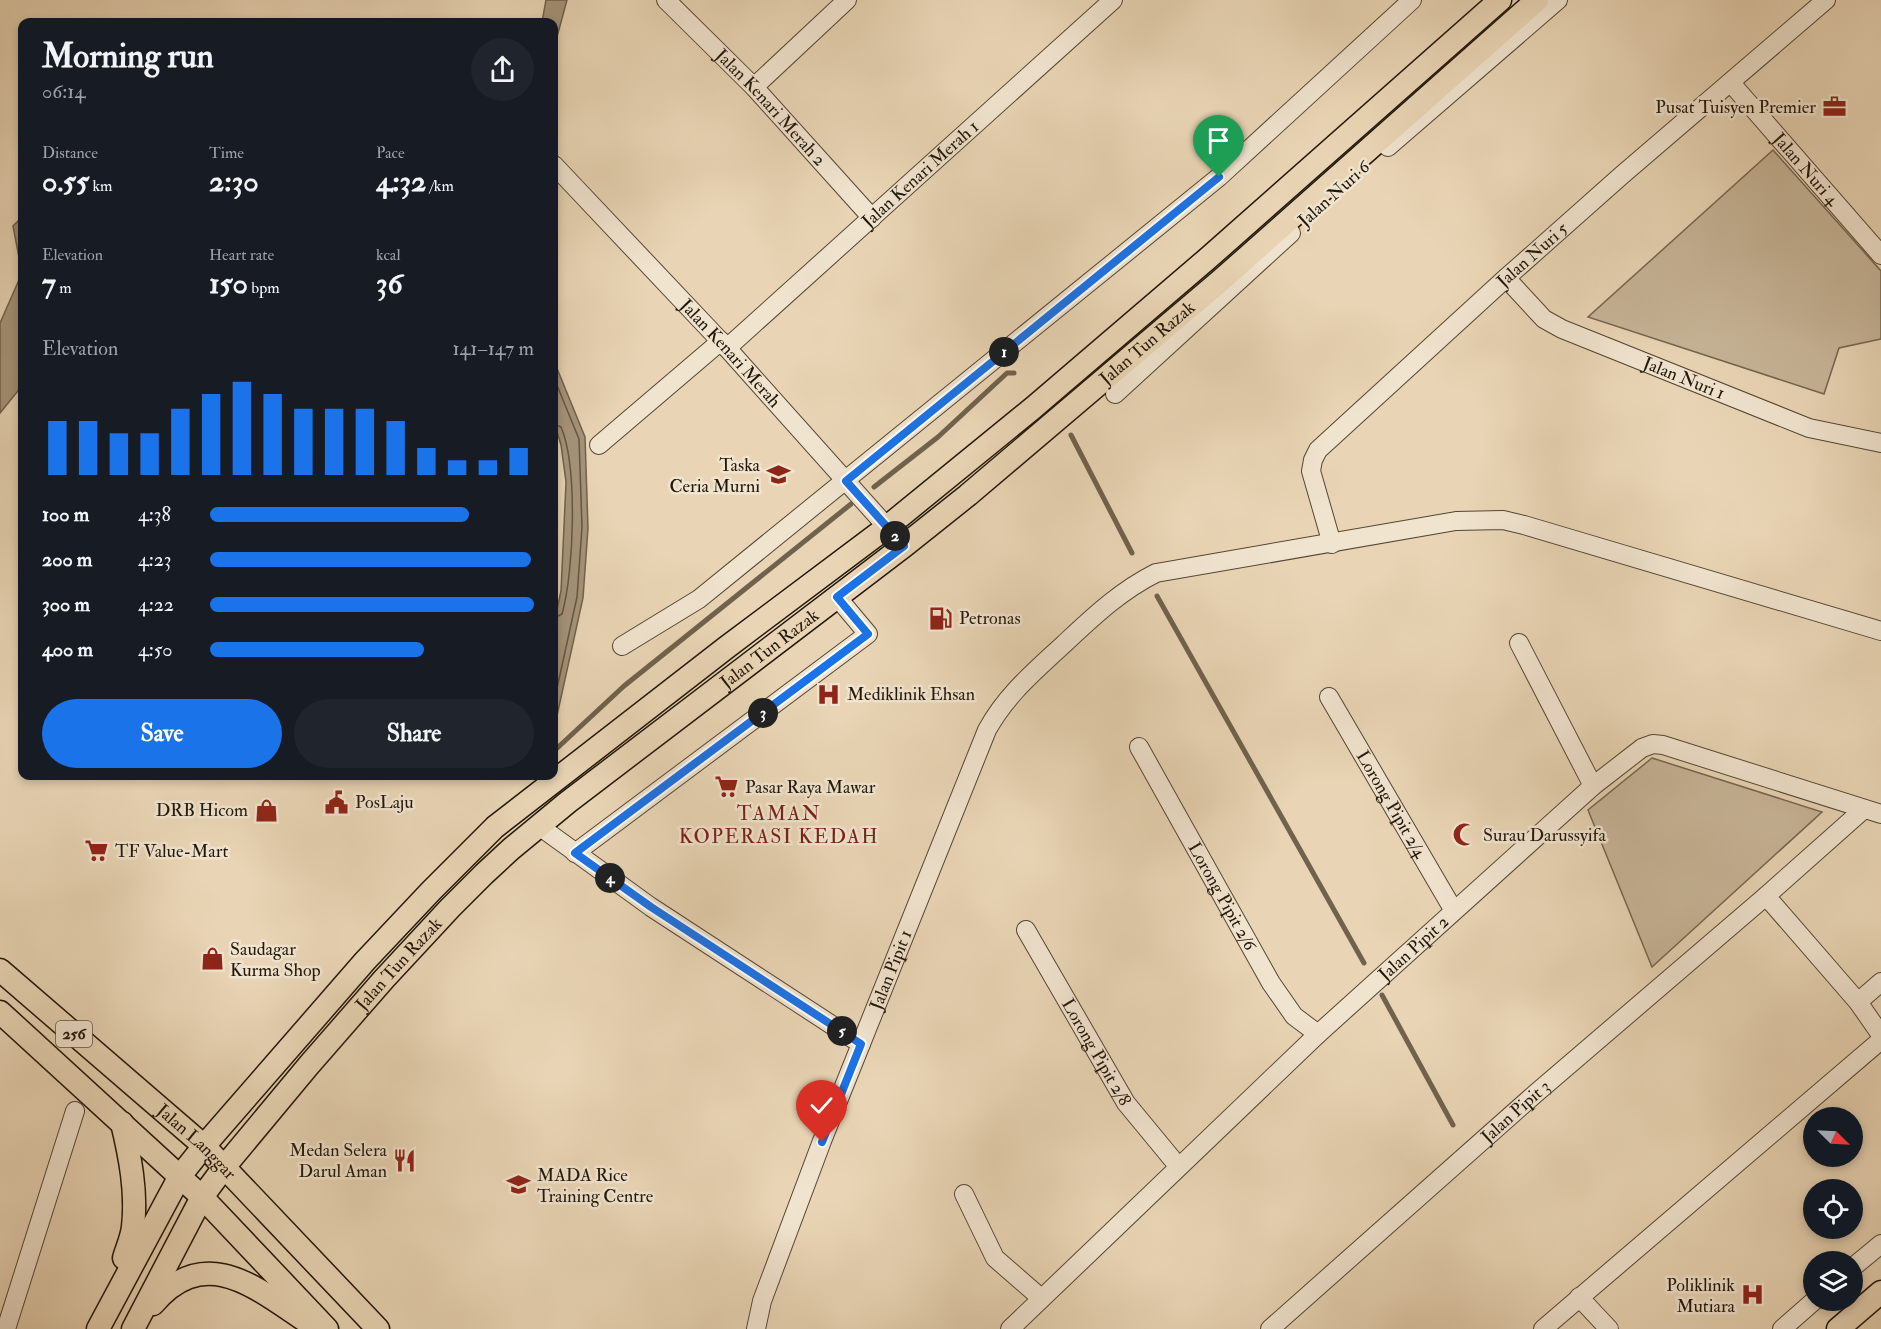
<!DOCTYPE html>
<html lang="en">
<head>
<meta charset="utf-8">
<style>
	:root { --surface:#171b24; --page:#20242c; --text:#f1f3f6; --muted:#9ea1a6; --accent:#1a73e8 }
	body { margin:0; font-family:"IM FELL Double Pica",serif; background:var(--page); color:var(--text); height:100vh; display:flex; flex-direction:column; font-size:22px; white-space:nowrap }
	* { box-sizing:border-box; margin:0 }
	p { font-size:20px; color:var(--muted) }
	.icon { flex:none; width:33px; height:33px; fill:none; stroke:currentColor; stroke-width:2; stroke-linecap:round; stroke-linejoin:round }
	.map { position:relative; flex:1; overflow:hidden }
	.sheet { position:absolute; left:18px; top:18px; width:540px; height:762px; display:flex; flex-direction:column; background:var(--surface); border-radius:12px; box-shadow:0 3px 9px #0003 }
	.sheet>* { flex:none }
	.needle { width:39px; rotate:114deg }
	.fabs { position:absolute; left:1803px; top:1107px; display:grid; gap:12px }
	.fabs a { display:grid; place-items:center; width:60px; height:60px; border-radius:50%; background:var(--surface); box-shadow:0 3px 9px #0003; font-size:30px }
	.pin { position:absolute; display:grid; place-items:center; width:51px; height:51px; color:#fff; margin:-62px -26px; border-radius:50% 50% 50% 0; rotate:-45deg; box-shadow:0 0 6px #0007 }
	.pin .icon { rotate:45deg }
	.km { position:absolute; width:30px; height:30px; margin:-15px; border-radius:50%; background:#222; color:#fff; font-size:16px; line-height:30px; text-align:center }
	.round { display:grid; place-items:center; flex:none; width:63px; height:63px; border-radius:32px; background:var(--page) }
	.headline { display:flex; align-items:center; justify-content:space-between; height:102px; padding:0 24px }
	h1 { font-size:33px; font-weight:700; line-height:45px }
	.figures { display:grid; grid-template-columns:repeat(3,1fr); gap:9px; height:102px; padding:6px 24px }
	.figures div { display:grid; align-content:center }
	.figures b { font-size:30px; font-weight:700 }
	.figures small { font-size:16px; font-weight:400 }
	.figures p { font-size:16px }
	.chart { height:168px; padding:12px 24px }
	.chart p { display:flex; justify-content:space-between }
	.chart svg { width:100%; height:108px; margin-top:6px; stroke:var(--accent); stroke-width:6 }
	.cta { display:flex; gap:12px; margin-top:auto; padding:12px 24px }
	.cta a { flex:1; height:69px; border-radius:36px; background:var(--accent); color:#fff; font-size:24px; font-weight:700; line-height:69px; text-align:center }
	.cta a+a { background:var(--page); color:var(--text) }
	ul { padding:0 24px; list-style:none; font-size:20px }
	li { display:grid; grid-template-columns:96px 72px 1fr; align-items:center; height:45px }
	li i { height:15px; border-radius:8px; background:var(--accent) }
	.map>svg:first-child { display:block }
	.green { fill:#c7b598; stroke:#746650; stroke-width:1.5 }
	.water { fill:#a5947a; stroke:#70624c; stroke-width:1.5 }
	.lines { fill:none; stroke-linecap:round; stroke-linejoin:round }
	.shore { stroke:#635641; stroke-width:1.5 }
	.stream { stroke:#70624c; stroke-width:5 }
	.minor-casing { stroke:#534633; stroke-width:20 }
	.major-casing { stroke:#211708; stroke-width:25 }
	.minor { stroke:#f1e4cf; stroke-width:18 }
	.major { stroke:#e9d5b5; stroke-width:22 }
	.route-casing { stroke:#fff; stroke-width:12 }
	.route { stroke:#1a73e8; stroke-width:8 }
	.labels { text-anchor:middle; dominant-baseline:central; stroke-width:5; stroke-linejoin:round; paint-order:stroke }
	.shield { fill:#f1e4cf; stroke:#5f5444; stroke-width:1.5 }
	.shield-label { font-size:16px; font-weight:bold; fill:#211708 }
	.poi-label { font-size:18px; fill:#211708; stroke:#f1e4cf; text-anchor:start }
	.street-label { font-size:18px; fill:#211708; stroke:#f1e4cf }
	.neighbourhood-label { font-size:20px; letter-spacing:1.5px; fill:#7a1f14; stroke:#f1e4cf }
</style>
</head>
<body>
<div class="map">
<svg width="1881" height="1329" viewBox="0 0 1881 1329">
	<rect width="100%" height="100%" fill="#e9d5b5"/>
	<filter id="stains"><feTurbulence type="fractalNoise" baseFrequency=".00333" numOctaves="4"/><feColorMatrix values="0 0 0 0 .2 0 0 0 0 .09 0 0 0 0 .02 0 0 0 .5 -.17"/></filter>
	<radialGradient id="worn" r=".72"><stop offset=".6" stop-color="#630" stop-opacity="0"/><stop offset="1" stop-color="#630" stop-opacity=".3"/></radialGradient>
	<path class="green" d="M 1773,150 L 1881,271 L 1881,339 L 1839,348 L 1824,394 L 1588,317 Z
		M 1652,758 L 1822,812 L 1652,967 L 1588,810 Z"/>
	<path class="water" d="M 546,0 L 567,0 L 554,48 L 554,22 L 542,22 Z
		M 22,217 L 22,386 L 0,413 L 0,323 L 22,273 L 13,226 Z
		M 554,361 L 585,437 L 588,528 L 583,598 L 554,729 L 554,623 L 561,591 L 566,482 L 561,445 L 554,422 Z"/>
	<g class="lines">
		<path class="shore" d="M 554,378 L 579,439 L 582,527 L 577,597 L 554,702
			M 554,424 L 561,427 C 578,467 574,572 562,614 L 554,618"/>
		<path class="stream" d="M 1071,435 L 1132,553
			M 874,487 L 938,437 L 1007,373 L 1014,373
			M 1157,596 L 1364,963
			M 554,751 L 624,686 L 851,504
			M 1382,995 L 1453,1125"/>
		<defs>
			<g id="minor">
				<path id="s1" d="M 666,0 L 754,87 L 872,218"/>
				<path id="s2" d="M 1731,83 L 1881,255"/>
				<path d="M 754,87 L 847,0"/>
				<path d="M 1388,147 L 1558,0"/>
				<path id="s3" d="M 554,165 L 727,348 L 904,546"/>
				<path id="s4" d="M 1506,278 L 1544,319 L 1562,329 L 1809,428 L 1881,443"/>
				<path id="s5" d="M 727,348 L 1113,0"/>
				<path d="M 1115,394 L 1291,233"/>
				<path d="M 599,445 L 721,341"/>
				<path id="s6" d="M 1332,544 L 1311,471 L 1313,460 L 1318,450 L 1506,278 L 1622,175 L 1826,0"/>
				<path d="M 1519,643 L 1593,786"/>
				<path d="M 622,646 L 699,599 L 1219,177 L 1412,0"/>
				<path id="s7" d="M 1329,697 L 1454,911"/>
				<path id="s8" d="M 1139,747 L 1271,983 L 1294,1016 L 1318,1034"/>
				<path d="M 539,826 L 651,907 L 861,1044"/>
				<path d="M 575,853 L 868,634 L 837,597"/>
				<path d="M 1766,896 L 1858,1002 L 1881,1035"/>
				<path id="s9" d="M 1026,930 L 1126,1103 L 1178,1166"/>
				<path d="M 1858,1002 L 1881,982"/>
				<path d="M 964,1194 L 995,1258 L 1041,1298"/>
				<path d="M 1852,1268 L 1881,1244"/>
				<path d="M 1579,1297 L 1609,1329"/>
				<path d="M 6,1329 L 75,1111"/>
				<path id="s10" d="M 756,1329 L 762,1301 L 822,1141 L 987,730 C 1007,694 1034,672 1064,644 C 1093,617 1120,591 1156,573 L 1456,521 L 1503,520 L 1524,525 L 1881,631"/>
				<path id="s11" d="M 1010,1329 L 1318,1034 L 1593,786 L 1642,748 L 1653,744 L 1663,745 L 1881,814"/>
				<path id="s12" d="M 1270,1329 L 1535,1094 L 1766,896 L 1864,809"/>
				<path d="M 1543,1329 L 1881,1040"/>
				<path d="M 1782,1329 L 1815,1300"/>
			</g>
			<g id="major">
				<path id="s13" d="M 0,970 L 204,1146 L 378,1329"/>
				<path d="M 0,1012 L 202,1197 L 327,1329"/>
				<path d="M 122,1123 C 130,1156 137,1192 133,1227 C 132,1237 127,1248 124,1258"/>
				<path d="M 153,1304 C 206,1242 257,1289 309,1323"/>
				<path d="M 98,1329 L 180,1176 L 204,1146 L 365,961 L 431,891 L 495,827 L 727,647 L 887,527 L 1033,408 L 1206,260 L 1500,0"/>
				<path id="s14" d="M 133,1329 L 202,1197 L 225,1166 L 309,1065 L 384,979 L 450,908 L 484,874 L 511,849 L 568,802 L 904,546 L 968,495 L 1220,281 L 1537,0"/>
				<path d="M 1838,1329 L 1881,1292"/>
			</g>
		</defs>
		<use href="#minor" class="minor-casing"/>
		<use href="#major" class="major-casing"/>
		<use href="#minor" class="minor"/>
		<use href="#major" class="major"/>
	</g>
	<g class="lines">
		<defs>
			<path id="route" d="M 822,1142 L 861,1044 L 651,907 L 575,853 L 868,634 L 837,597 L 904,546 L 846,481 L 1219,177"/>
		</defs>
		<use href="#route" class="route-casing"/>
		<use href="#route" class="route"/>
	</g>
	<defs>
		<symbol id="office-bare" viewBox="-9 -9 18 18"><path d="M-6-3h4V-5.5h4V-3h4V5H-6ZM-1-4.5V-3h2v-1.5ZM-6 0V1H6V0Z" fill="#8f2418" stroke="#f1e4cf" stroke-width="2.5" paint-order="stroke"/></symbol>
		<symbol id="school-bare" viewBox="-9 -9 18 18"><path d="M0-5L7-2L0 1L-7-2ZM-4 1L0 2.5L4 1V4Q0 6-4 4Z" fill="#8f2418" stroke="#f1e4cf" stroke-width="2.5" paint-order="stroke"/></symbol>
		<symbol id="fuel-bare" viewBox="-9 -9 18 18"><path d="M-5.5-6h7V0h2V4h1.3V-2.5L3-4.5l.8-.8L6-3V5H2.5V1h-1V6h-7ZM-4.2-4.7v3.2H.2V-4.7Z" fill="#8f2418" stroke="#f1e4cf" stroke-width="2.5" paint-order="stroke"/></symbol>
		<symbol id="hospital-bare" viewBox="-9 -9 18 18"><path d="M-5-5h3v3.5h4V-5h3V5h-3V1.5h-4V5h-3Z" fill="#8f2418" stroke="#f1e4cf" stroke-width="2.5" paint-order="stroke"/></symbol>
		<symbol id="supermarket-bare" viewBox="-9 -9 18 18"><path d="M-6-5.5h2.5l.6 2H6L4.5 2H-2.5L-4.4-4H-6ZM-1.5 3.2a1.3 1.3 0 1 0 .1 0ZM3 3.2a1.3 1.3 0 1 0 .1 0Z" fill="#8f2418" stroke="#f1e4cf" stroke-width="2.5" paint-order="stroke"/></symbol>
		<symbol id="civic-bare" viewBox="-9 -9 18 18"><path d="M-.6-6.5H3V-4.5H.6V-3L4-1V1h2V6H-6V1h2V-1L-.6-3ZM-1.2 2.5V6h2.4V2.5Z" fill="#8f2418" stroke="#f1e4cf" stroke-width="2.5" paint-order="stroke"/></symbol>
		<symbol id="shop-bare" viewBox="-9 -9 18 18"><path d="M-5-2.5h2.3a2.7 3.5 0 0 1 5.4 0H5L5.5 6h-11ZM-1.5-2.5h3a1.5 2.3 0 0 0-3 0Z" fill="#8f2418" stroke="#f1e4cf" stroke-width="2.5" paint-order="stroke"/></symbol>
		<symbol id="mosque-bare" viewBox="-9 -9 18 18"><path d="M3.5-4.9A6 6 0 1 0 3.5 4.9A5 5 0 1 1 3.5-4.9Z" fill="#8f2418" stroke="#f1e4cf" stroke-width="2.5" paint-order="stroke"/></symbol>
		<symbol id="restaurant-bare" viewBox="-9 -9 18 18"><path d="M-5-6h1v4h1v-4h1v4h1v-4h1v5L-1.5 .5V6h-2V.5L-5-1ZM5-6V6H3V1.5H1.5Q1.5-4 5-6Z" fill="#8f2418" stroke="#f1e4cf" stroke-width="2.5" paint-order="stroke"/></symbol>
		<symbol id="university-bare" viewBox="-9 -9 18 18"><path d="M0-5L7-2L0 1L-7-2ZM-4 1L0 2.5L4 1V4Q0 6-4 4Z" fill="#8f2418" stroke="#f1e4cf" stroke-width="2.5" paint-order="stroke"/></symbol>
	</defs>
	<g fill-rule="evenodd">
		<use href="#office-bare" x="1818" y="90" width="33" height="33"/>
		<use href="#school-bare" x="762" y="458" width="33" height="33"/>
		<use href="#fuel-bare" x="924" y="602" width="33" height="33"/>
		<use href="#hospital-bare" x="812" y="678" width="33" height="33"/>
		<use href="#supermarket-bare" x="710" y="770" width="33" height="33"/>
		<use href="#civic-bare" x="320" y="786" width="33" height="33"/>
		<use href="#shop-bare" x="250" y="794" width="33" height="33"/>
		<use href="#mosque-bare" x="1448" y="818" width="33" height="33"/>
		<use href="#supermarket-bare" x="80" y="834" width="33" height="33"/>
		<use href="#shop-bare" x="196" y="942" width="33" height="33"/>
		<use href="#restaurant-bare" x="388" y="1144" width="33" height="33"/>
		<use href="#university-bare" x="502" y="1168" width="33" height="33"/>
		<use href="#hospital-bare" x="1736" y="1278" width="33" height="33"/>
	</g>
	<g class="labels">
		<rect class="shield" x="56" y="1021" width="36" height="26" rx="4.5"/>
		<g class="shield-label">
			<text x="74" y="1034">256</text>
		</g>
		<g class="poi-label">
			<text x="1816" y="107" text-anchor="end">Pusat Tuisyen Premier</text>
			<text x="760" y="465" text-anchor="end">Taska<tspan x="760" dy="21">Ceria Murni</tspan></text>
			<text x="959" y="618">Petronas</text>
			<text x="847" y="694">Mediklinik Ehsan</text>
			<text x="745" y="787">Pasar Raya Mawar</text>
			<text x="355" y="802">PosLaju</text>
			<text x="248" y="810" text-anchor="end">DRB Hicom</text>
			<text x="1483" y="835">Surau Darussyifa</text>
			<text x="115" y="851">TF Value-Mart</text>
			<text x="230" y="949">Saudagar<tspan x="230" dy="21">Kurma Shop</tspan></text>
			<text x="387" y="1150" text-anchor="end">Medan Selera<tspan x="387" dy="21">Darul Aman</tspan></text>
			<text x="537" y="1175">MADA Rice<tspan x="537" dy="21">Training Centre</tspan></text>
			<text x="1735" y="1285" text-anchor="end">Poliklinik<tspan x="1735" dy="21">Mutiara</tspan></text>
		</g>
		<g class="street-label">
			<text stroke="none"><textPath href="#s1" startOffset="150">Jalan Kenari Merah 2</textPath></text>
			<text stroke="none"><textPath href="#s2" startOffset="114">Jalan Nuri 4</textPath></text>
			<text stroke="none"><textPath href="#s5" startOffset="260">Jalan Kenari Merah 1</textPath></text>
			<text transform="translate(1334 194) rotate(-42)">Jalan Nuri 6</text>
			<text stroke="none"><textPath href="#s6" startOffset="388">Jalan Nuri 5</textPath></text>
			<text stroke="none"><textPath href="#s14" startOffset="1428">Jalan Tun Razak</textPath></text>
			<text stroke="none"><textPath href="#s3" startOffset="258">Jalan Kenari Merah</textPath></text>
			<text stroke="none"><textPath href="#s4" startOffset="208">Jalan Nuri 1</textPath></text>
			<text stroke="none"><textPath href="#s14" startOffset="942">Jalan Tun Razak</textPath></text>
			<text stroke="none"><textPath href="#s7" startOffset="124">Lorong Pipit 2/4</textPath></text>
			<text stroke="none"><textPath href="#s8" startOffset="171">Lorong Pipit 2/6</textPath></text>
			<text stroke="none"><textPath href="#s11" startOffset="555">Jalan Pipit 2</textPath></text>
			<text stroke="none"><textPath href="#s14" startOffset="454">Jalan Tun Razak</textPath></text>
			<text stroke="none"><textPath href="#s10" startOffset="384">Jalan Pipit 1</textPath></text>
			<text stroke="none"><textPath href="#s9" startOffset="141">Lorong Pipit 2/8</textPath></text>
			<text stroke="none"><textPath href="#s12" startOffset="328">Jalan Pipit 3</textPath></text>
			<text stroke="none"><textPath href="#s13" startOffset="261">Jalan Langgar</textPath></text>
		</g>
		<g class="neighbourhood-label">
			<text x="779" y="813">TAMAN<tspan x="779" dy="23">KOPERASI KEDAH</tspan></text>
		</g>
	</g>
	<rect width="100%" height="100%" filter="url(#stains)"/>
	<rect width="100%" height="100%" fill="url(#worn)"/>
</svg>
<div class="fabs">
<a><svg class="needle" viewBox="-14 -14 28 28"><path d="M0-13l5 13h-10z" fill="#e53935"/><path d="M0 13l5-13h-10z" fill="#9ea1a6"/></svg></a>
<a><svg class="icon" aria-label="locate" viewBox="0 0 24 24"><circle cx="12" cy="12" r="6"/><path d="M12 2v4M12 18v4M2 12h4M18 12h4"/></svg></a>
<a><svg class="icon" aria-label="layers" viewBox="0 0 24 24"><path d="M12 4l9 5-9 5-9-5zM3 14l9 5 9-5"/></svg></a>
</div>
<div class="pin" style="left:1219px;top:177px;background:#1e9e55"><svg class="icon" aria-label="arrive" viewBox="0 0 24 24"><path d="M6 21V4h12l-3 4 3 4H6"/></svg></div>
<div class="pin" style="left:822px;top:1142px;background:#d93025"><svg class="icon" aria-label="check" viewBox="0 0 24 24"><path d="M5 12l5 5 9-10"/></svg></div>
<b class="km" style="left:1004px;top:352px">1</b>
<b class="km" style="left:895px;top:536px">2</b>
<b class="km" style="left:763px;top:713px">3</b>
<b class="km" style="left:610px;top:878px">4</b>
<b class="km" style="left:842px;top:1031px">5</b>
<section class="sheet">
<div class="headline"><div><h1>Morning run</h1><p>06:14</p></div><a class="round"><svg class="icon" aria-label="share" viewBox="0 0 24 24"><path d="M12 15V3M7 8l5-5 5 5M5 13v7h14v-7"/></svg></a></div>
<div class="figures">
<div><p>Distance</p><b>0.55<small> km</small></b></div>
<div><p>Time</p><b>2:30</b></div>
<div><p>Pace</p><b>4:32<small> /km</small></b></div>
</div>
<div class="figures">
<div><p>Elevation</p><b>7<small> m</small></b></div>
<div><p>Heart rate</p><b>150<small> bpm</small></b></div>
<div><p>kcal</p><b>36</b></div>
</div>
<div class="chart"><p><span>Elevation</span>141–147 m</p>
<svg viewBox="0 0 160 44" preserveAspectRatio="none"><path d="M5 44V22M15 44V22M25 44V27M35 44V27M45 44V17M55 44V11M65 44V6M75 44V11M85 44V17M95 44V17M105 44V17M115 44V22M125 44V33M135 44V38M145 44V38M155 44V33"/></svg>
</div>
<ul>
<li><b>100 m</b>4:38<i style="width:80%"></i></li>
<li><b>200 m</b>4:23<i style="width:99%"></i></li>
<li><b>300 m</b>4:22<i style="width:100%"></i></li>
<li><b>400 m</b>4:50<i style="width:66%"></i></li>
</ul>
<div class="cta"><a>Save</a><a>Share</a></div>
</section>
</div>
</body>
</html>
